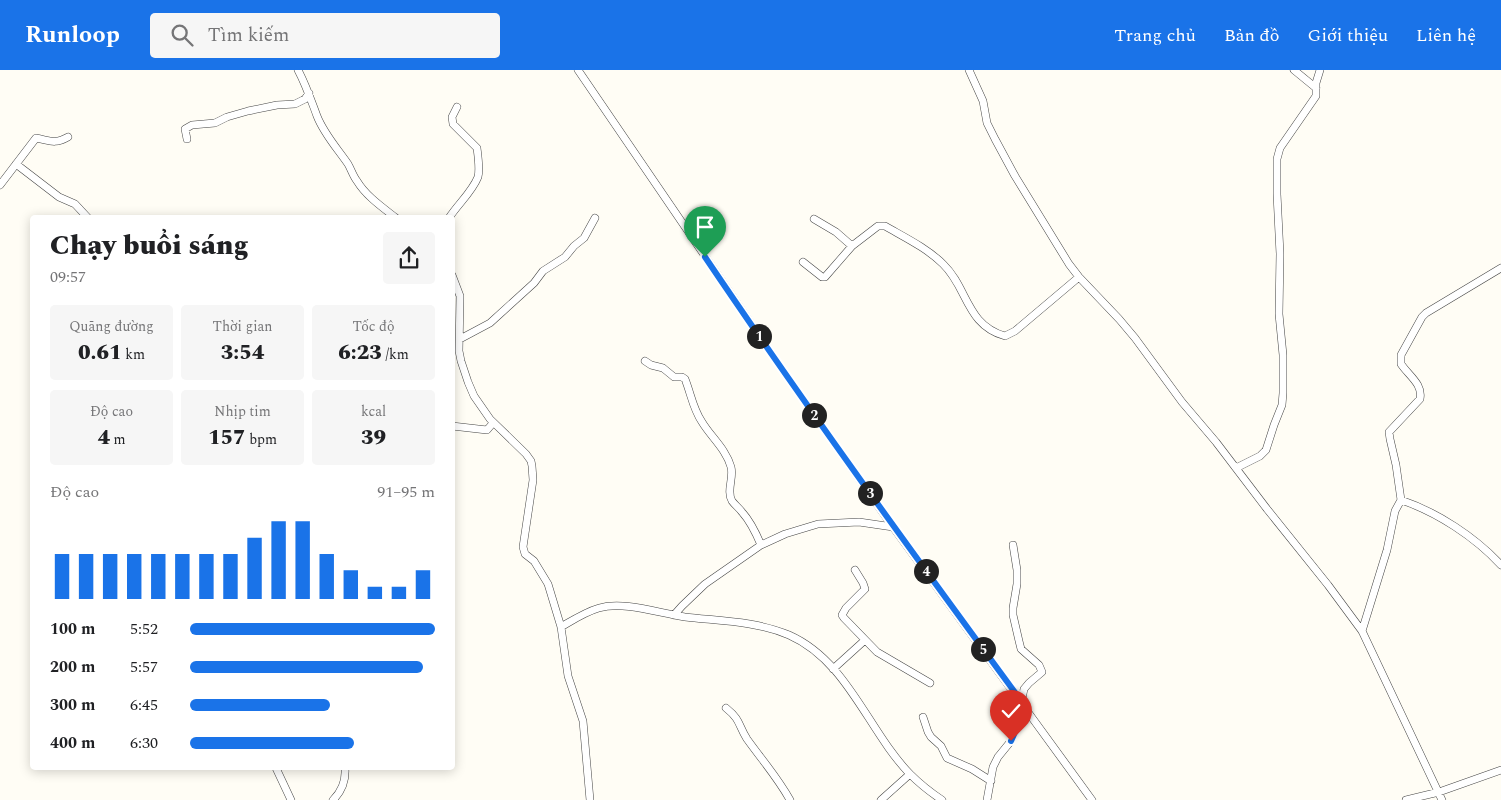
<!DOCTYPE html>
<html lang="vi">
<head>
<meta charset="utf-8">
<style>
	:root { --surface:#fff; --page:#f6f6f6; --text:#202124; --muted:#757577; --accent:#1a73e8 }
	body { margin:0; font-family:Spectral,serif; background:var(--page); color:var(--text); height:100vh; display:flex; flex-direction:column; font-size:19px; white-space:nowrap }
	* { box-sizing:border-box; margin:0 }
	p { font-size:16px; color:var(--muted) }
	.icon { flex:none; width:28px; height:28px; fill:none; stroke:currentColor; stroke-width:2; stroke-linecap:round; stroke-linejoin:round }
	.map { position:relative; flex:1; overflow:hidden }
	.side { position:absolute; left:30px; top:145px; width:425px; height:555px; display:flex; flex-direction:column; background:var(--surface); border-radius:5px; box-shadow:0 2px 12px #0003 }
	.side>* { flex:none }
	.pin { position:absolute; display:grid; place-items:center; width:42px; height:42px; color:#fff; margin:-51px -21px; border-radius:50% 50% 50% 0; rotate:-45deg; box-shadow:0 0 5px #0007 }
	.pin .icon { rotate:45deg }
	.km { position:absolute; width:25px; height:25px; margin:-12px; border-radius:50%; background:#222; color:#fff; font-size:14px; line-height:25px; text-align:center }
	.round { display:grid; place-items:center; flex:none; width:52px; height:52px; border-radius:5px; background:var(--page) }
	.summary { display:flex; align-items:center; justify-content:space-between; height:85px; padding:0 20px }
	h1 { font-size:28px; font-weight:800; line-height:38px }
	.stats { display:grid; grid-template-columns:repeat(3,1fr); gap:8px; height:85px; padding:5px 20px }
	.stats div { display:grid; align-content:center; border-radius:5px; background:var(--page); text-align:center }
	.stats b { font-size:21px; font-weight:800 }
	.stats small { font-size:14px; font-weight:400 }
	.stats p { font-size:14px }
	.chart { height:140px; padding:10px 20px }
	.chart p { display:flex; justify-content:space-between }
	.chart svg { width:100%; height:90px; margin-top:5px; stroke:var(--accent); stroke-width:6 }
	ul { padding:0 20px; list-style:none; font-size:16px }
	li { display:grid; grid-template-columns:80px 60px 1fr; align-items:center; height:38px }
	li i { height:12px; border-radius:6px; background:var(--accent) }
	header { display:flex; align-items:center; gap:30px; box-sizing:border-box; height:70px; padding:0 25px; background:var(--accent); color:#fff }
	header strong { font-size:24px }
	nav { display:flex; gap:28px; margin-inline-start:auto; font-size:18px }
	.search { width:350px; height:45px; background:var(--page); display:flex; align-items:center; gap:12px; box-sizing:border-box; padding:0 18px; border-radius:5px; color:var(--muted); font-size:19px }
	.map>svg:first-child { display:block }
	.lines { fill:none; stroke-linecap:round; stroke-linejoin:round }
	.minor-casing { stroke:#444; stroke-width:8 }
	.minor { stroke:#fff; stroke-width:7 }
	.route-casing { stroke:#fff; stroke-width:10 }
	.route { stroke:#1a73e8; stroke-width:6 }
</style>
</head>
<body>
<header>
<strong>Runloop</strong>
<div class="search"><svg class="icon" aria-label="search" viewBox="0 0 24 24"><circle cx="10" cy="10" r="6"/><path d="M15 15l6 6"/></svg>Tìm kiếm</div>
<nav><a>Trang chủ</a><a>Bản đồ</a><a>Giới thiệu</a><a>Liên hệ</a></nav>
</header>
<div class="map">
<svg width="1501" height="730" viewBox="0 0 1501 730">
	<rect width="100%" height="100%" fill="#fffdf5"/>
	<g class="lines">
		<defs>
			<path id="minor" d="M 298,0 C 306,15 311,30 317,46 C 324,64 337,78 348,94 C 351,99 353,106 357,111 C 366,126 382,137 396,148
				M 578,0 L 793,315 L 893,457 L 1092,730
				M 969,0 L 983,31 L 987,53 L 995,69 L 1015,106 L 1069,194 L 1079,207 L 1119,249 L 1135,268 L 1182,332 L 1216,372 L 1267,439 L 1328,515 L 1362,561 L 1442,730
				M 1294,0 L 1316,18
				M 187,69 L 185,59 L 192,55 L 215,53 L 227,47 L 248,41 L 277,35 L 295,34 L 305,29 L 309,23
				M 16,94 L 59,127 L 75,134 L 88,148
				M 0,115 L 36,68 C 49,70 54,75 68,67
				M 449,148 C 458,134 472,122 478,107 C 480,99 478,86 477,78 L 453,54 L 452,47 L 457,37
				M 814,149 L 836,162 L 852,176
				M 803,192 L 822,207 L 825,207 L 852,176 L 878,156 L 885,156 C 904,167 927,178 943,194 C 968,218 966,255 1005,266 L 1015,261 L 1079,207
				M 452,205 L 460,226 L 459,281 L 461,291 L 468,312 L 474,326 L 490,349 L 526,384 L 531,391 L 532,396 L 533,410 L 523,477 L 525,484 L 534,491 L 548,514 L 561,557 L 568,606 L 583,651 L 590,730
				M 460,269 L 490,253 L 534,213 L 543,201 L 565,187 L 574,176 L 584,168 L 595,148
				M 645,291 L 651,295 L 663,298 L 674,307 L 682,307 L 685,309 C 691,324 693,339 702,352 C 711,367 726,379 731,397 C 734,408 726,421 732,431 C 735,435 739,438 742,442 C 751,452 756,463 761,475
				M 452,356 L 487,360 L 493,353
				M 1236,398 L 1260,386 L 1266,380 L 1274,355 L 1282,335 L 1283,323 L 1283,285 L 1279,244 L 1280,184 L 1277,124 L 1277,89 L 1280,78 L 1316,26 L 1316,13 L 1320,0
				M 1401,430 C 1437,442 1475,467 1501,495
				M 855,500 L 863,513 L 865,519 L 846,538 L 842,545 L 844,548 L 877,582 L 930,613
				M 674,545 L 682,536 L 705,514 L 761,475 L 785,464 L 818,454 L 859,452 L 893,457
				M 561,557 C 573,550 585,542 599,538 C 624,531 658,543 685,547 C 719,551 756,551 789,565 C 848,591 868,661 910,704 C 920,714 930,722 942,730
				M 1362,561 L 1387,480 L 1395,441 L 1401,430 L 1396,395 L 1390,369 L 1389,362 L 1420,329 C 1423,314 1409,306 1401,294 L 1401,285 L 1422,247 L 1426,243 L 1501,198
				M 833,599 L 865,570
				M 726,638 C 741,650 738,655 747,669 C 762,690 778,708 790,730
				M 923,647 L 928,662 L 931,667 L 941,676 L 947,688 L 972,699 L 991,711
				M 276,698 L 291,730
				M 333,730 C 342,721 346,711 345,698
				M 881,730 L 910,704
				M 987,730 L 993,697 L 998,687 L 1011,671 L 1015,662 L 1024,619 L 1029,613 L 1042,602 L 1039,595 L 1021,579 L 1019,571 L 1013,545 L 1013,538 L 1017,514 L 1017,500 L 1013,475
				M 1406,730 L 1439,722 L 1501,700"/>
		</defs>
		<use href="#minor" class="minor-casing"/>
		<use href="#minor" class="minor"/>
	</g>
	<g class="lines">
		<defs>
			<path id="route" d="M 705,187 C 807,338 914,485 1022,632 L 1015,662 L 1011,671"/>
		</defs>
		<use href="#route" class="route-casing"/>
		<use href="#route" class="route"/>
	</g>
</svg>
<div class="pin" style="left:705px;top:187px;background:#1e9e55"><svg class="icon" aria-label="arrive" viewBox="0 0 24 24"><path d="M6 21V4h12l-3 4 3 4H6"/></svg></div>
<div class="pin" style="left:1011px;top:671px;background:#d93025"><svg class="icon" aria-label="check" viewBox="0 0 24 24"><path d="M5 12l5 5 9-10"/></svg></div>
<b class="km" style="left:759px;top:266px">1</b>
<b class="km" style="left:814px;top:345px">2</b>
<b class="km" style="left:870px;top:423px">3</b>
<b class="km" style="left:926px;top:501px">4</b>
<b class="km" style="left:983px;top:579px">5</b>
<section class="side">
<div class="summary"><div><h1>Chạy buổi sáng</h1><p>09:57</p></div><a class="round"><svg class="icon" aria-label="share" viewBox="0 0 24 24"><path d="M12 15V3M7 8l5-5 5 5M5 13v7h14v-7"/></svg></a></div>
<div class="stats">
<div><p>Quãng đường</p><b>0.61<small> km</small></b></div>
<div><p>Thời gian</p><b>3:54</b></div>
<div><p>Tốc độ</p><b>6:23<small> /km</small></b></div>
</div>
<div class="stats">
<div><p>Độ cao</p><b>4<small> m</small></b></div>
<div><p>Nhịp tim</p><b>157<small> bpm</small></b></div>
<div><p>kcal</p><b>39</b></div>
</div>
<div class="chart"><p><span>Độ cao</span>91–95 m</p>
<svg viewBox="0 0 160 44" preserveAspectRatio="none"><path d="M5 44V22M15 44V22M25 44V22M35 44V22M45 44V22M55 44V22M65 44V22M75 44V22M85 44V14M95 44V6M105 44V6M115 44V22M125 44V30M135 44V38M145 44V38M155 44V30"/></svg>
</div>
<ul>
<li><b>100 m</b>5:52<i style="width:100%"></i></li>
<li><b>200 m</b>5:57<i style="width:95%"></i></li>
<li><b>300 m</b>6:45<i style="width:57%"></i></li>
<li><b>400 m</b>6:30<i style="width:67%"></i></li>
</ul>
</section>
</div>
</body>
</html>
